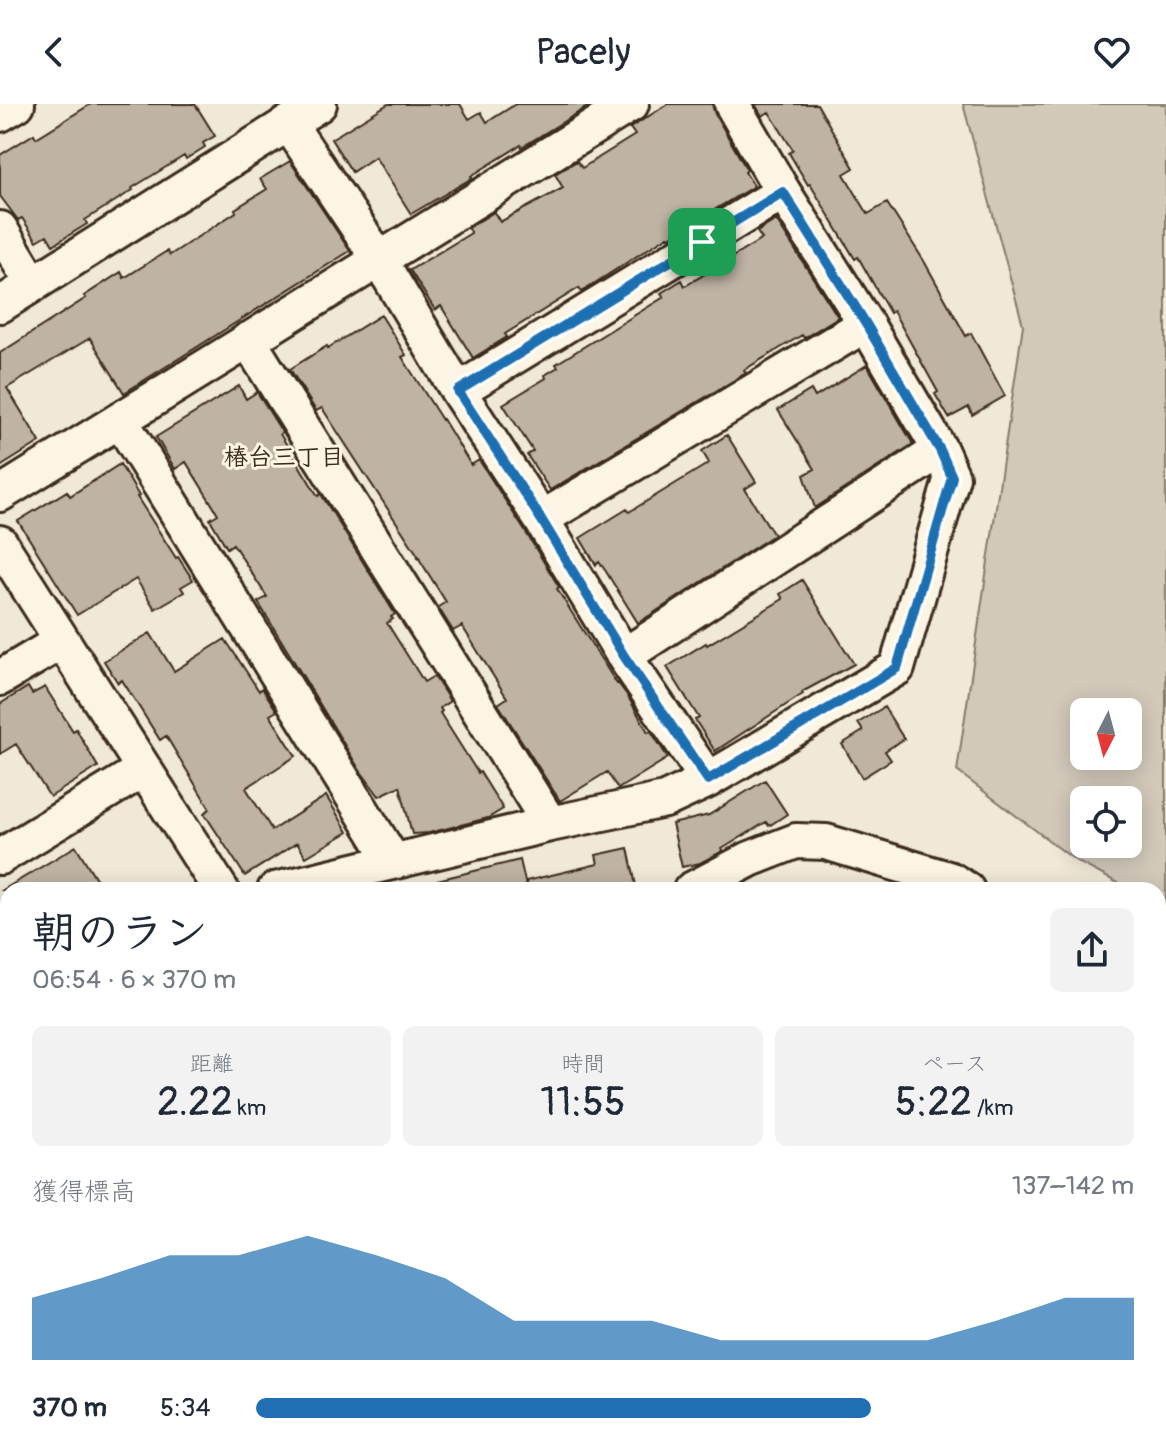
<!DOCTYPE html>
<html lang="ja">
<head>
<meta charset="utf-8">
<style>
	:root { --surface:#fff; --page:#f2f2f3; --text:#1f2937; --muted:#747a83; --accent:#1f6fb2 }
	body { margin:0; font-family:Pangolin,"Klee One",sans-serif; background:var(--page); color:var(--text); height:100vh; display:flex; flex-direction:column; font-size:30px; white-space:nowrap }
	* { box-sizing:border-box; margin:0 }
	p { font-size:26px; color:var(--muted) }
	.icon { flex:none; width:44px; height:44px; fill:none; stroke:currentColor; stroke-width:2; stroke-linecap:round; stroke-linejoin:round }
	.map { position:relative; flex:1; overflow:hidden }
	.details { position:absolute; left:0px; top:778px; width:1166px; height:572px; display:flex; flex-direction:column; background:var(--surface); border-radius:24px 24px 0 0; box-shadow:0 4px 20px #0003 }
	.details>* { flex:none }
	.needle { width:52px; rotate:186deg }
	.fabs { position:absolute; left:1070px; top:594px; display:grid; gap:16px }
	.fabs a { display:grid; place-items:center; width:72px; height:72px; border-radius:12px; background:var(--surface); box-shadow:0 4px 20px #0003; font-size:40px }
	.pin { position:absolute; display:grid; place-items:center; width:68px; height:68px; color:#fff; margin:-34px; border-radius:16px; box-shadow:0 4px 12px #0006 }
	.round { display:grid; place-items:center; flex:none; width:84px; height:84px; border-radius:12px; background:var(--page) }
	.headline { display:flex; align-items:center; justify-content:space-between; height:136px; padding:0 32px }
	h1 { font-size:44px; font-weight:600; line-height:60px }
	.figures { display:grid; grid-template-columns:repeat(3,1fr); gap:12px; height:136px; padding:8px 32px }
	.figures div { display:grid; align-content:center; border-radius:12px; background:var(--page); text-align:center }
	.figures b { font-size:40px; font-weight:600 }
	.figures small { font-size:22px; font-weight:400 }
	.figures p { font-size:22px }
	.chart { height:224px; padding:16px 32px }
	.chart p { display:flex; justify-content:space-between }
	.chart svg { width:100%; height:144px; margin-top:8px; fill:var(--accent); opacity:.7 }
	ul { padding:0 32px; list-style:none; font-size:26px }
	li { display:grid; grid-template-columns:128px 96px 1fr; align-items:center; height:60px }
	li i { height:20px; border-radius:10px; background:var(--accent) }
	header { display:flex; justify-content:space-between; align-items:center; height:104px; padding:0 32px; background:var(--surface); font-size:36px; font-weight:600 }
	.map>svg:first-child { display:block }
	.green { fill:#d2c9ba; stroke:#867a6c; stroke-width:2; fill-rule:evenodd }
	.building { fill:#beb3a4; stroke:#3b2a1e; stroke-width:2 }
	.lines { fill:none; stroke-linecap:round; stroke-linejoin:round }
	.minor-casing { stroke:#3b2a1e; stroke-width:40 }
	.minor { stroke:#fcf5e5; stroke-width:34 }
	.route-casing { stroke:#fff; stroke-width:16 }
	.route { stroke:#1f6fb2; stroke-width:10 }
	.labels { text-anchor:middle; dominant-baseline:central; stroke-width:6; stroke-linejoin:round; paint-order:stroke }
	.neighbourhood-label { font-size:24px; font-weight:bold; fill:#3b2a1e; stroke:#fcf5e5 }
</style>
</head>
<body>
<header><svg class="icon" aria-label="back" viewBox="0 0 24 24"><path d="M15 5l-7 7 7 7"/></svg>Pacely<svg class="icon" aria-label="heart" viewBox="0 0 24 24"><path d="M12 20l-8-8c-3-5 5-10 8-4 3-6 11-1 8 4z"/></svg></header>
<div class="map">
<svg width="1166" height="1350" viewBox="0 0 1166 1350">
	<rect width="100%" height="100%" fill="#f0e9d9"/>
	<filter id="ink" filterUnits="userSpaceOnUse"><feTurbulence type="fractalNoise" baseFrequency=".0125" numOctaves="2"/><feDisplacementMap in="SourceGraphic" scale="16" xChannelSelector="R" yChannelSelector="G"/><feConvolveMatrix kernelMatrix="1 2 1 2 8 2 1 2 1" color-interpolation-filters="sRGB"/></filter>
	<g filter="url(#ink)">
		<path class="green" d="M 963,0 L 1166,0 L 1166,805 L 1158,800 L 1158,786 L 1131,786 L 1076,757 L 957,667 L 1023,221 ZM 1084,608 L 1128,608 L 1128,652 L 1084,652 ZM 1084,696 L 1128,696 L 1128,740 L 1084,740 Z
			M 171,1342 L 461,1342 L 467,1350 L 157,1350 Z
			M 591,1342 L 1017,1342 L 1036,1350 L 596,1350 Z"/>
		<path class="building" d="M 91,0 L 195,0 L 215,32 L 203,39 L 205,43 L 186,55 L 184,52 L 132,84 L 133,86 L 85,116 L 87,120 L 53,141 L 47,131 L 37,137 L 22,114 L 18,116 L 0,92 L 0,51 L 34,30 L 36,34 Z
			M 388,0 L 460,0 L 469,15 L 481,8 L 487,18 L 516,0 L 592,0 L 522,43 L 521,41 L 471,72 L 472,74 L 411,110 L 375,53 L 352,68 L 331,35 Z
			M 668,0 L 712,0 L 715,10 L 747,66 L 745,68 L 754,82 L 669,133 L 668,132 L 581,188 L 579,184 L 505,230 L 507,233 L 473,254 L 441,202 L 435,206 L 410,166 L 471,129 L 468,124 L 494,108 L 500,118 L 563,84 L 555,70 L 577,57 L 582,64 L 635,31 L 630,24 Z
			M 755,0 L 817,0 L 854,64 L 844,70 L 868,110 L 887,99 L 924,157 L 966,232 L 971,229 L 1005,292 L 972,311 L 969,303 L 949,314 L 935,290 L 938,288 L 893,207 L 890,209 L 858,153 L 855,155 L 810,80 L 808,81 L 789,49 L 793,46 L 769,8 L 762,12 Z
			M 290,57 L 350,147 L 124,289 L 90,234 L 7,284 L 40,338 L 0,363 L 0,249 L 86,194 L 84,192 L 121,168 L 124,174 L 167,147 L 170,151 L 236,108 L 235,105 L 267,85 L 260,75 Z
			M 776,116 L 838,213 L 804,234 L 802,231 L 744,266 L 746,269 L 550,386 L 527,351 L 533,347 L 503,300 L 546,274 L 545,271 L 558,263 L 556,260 L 664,193 L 661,189 L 682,176 L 685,182 L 762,135 L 757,128 Z
			M 381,211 L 406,251 L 402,253 L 442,316 L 443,315 L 471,361 L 479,356 L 525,427 L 559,483 L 557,485 L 594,544 L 617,580 L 618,579 L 627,591 L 648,628 L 651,627 L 668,654 L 618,685 L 607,668 L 560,697 L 498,600 L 507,594 L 462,522 L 453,527 L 438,503 L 446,498 L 418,453 L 419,453 L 322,304 L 316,307 L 290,265 L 327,242 L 328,244 Z
			M 867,261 L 913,340 L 815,404 L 804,371 L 815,365 L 778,306 L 811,286 L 815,293 Z
			M 239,282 L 246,295 L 257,288 L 282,328 L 280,330 L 318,392 L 321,390 L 395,510 L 391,513 L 393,515 L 387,519 L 424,578 L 434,572 L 450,597 L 440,604 L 442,607 L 440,609 L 478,669 L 480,668 L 503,705 L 488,714 L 429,729 L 412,730 L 400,682 L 379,692 L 359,665 L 258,498 L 267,493 L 233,440 L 227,444 L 210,415 L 218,410 L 186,358 L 175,365 L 156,333 Z
			M 727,331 L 756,378 L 745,385 L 774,431 L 638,519 L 605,466 L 599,458 L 596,461 L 580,434 L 627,405 L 629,408 L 709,359 L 702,347 Z
			M 120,360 L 139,392 L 137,393 L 176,454 L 178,453 L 193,476 L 181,483 L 184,488 L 155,505 L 136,475 L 77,511 L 18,417 L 67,387 L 70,392 Z
			M 802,476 L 854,560 L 802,588 L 803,590 L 715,647 L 695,616 L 699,614 L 667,563 L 706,539 L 707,541 L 783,495 L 780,490 Z
			M 150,529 L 174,567 L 225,535 L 259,587 L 262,584 L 277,607 L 270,611 L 296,652 L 246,684 L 272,726 L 326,692 L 348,728 L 306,753 L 297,739 L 245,772 L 204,709 L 210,705 L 166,632 L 160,636 L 122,576 L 118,579 L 104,557 Z
			M 28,583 L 32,590 L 45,583 L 73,627 L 76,625 L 98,663 L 50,693 L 16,640 L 0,650 L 0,600 Z
			M 884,603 L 904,635 L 885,647 L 891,656 L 862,674 L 842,640 L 863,627 L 858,619 Z
			M 765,676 L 787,710 L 769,722 L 766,718 L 722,745 L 723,747 L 700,759 L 682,763 L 672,720 L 709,711 Z
			M 76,742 L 103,786 L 3,786 Z
			M 628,744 L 637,786 L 527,786 L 526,777 L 598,760 L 596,751 Z
			M 520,756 L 527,786 L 439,786 L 437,776 Z"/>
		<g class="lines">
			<defs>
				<path id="minor" d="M 0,10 L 17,0
					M 289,20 L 379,155 L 458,287 L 541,415 L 624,552 L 708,676
					M 0,125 L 33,180
					M 0,201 L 319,0
					M 248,236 L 550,720
					M 458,287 L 783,88
					M 120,316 L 393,757
					M 0,390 L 631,0
					M 541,415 L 866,220
					M 0,439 L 221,786
					M 624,552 L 940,346
					M 0,574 L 62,537
					M 0,753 L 144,665
					M 275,786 L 550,720 L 665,696 L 708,676 L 897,564 L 952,373 L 940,346 L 866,220 L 783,88 L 732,0
					M 691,786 L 750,755 L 796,737 L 826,738 L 951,776 L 967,786
					M 0,941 L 8,936
					M 0,1122 L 8,1117
					M 1112,1342 L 1128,1350"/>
			</defs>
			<use href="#minor" class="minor-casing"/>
			<use href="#minor" class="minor"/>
		</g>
	</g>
	<g class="lines" filter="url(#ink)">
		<defs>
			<path id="route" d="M 783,88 L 866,220 L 940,346 L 952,373 L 897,564 L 708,676 L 624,552 L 541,415 L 458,287 Z"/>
		</defs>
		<use href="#route" class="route-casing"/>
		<use href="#route" class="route"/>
	</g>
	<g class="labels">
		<g class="neighbourhood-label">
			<text x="284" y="353">椿台三丁目</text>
		</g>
	</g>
</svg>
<div class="fabs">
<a><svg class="needle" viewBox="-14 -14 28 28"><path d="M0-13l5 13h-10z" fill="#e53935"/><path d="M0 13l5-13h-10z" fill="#747a83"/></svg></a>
<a><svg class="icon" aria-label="locate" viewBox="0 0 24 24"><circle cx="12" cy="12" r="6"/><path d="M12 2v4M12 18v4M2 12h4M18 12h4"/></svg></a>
</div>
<div class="pin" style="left:702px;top:138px;background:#1e9e55"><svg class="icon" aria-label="arrive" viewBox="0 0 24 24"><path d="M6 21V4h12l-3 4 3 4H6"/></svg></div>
<section class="details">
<div class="headline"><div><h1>朝のラン</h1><p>06:54 · 6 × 370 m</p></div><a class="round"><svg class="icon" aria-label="share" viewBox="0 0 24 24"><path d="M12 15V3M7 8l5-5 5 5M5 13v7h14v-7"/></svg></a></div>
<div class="figures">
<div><p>距離</p><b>2.22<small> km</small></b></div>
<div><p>時間</p><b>11:55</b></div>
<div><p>ペース</p><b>5:22<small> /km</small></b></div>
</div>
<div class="chart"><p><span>獲得標高</span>137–142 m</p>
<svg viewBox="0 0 160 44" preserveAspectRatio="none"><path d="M0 44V25L10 19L20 12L30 12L40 6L50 12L60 19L70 32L80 32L90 32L100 38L110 38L120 38L130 38L140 32L150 25L160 25V44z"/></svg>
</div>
<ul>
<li><b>370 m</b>5:34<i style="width:70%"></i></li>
</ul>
</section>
</div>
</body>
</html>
